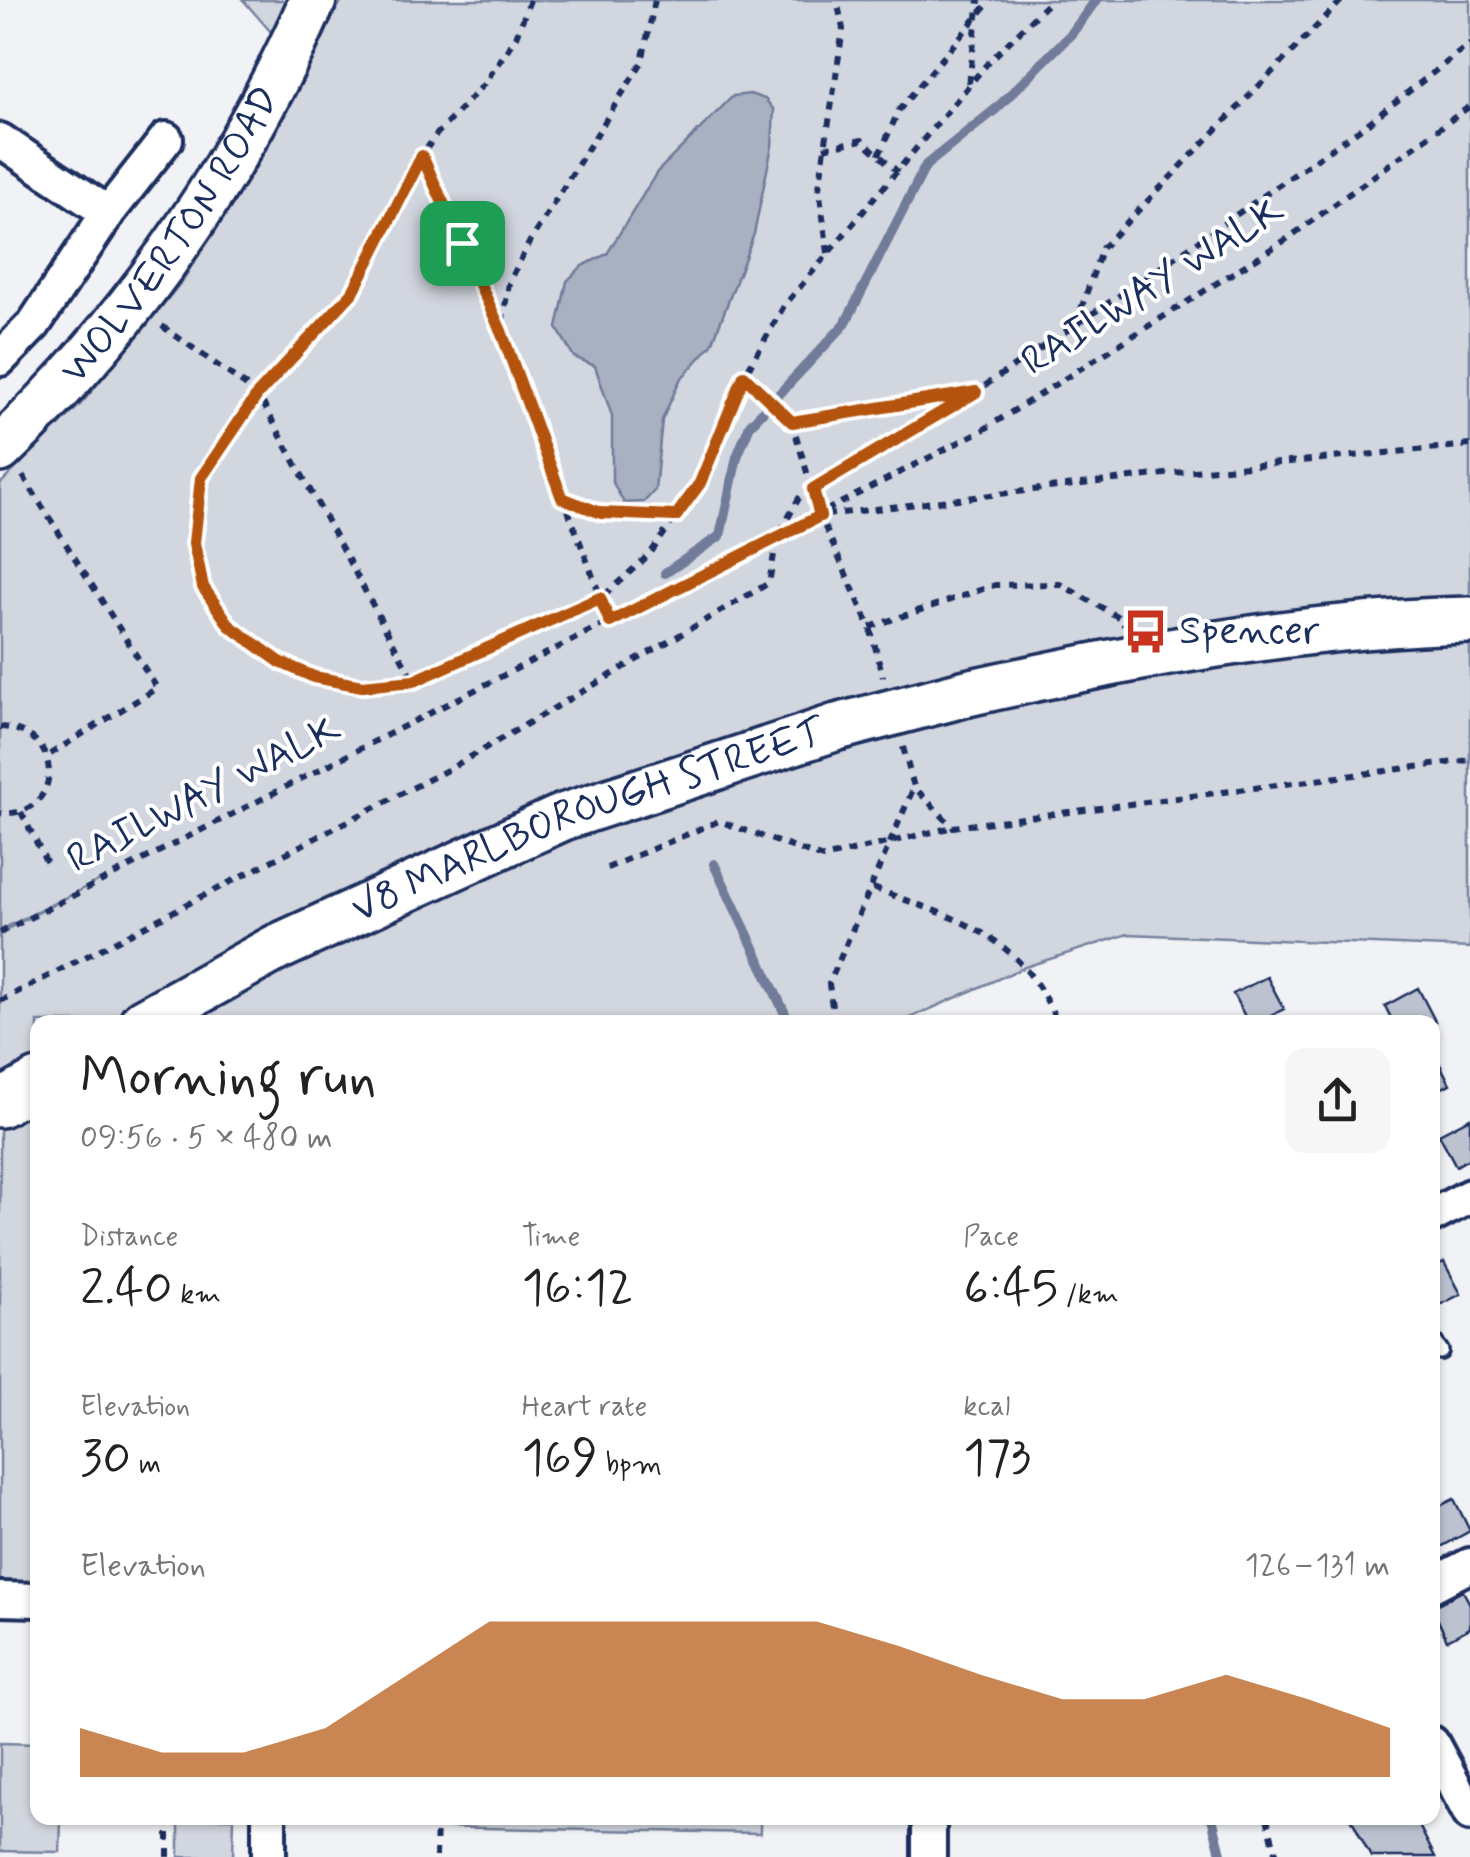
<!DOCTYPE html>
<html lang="en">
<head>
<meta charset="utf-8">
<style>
	:root { --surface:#fff; --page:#f6f6f6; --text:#222; --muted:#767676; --accent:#b45309 }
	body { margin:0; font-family:Mynerve,sans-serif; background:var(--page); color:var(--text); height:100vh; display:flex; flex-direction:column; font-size:38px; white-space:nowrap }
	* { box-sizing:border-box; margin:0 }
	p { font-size:32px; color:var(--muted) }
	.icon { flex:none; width:55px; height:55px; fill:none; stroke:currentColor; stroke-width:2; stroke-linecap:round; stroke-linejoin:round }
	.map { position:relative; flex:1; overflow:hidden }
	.side { position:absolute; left:30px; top:1015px; width:1410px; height:810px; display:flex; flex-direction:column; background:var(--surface); border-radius:20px; box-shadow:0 2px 8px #0004 }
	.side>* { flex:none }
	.pin { position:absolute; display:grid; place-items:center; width:85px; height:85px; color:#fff; margin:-42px; border-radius:20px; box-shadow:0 5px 15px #0006 }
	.round { display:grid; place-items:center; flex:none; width:105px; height:105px; border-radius:20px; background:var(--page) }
	.overview { display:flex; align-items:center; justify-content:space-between; height:170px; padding:0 50px }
	h1 { font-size:55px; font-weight:600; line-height:75px }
	.stats { display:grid; grid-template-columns:repeat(3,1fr); gap:15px; height:170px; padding:10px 50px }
	.stats div { display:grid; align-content:center }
	.stats b { font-size:50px; font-weight:600 }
	.stats small { font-size:28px; font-weight:400 }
	.stats p { font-size:28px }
	.chart { height:280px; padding:20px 50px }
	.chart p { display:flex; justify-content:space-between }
	.chart svg { width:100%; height:180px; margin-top:10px; fill:var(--accent); opacity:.7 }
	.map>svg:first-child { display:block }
	.green { fill:#d2d6df; stroke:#76829e; stroke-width:2.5 }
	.water { fill:#a8b0c2; stroke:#707c9a; stroke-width:2.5 }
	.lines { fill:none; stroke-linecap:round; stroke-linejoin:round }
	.stream { stroke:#707c9a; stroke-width:10 }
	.building { fill:#bcc2d0; stroke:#1b2f5e; stroke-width:2.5 }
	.lane-casing { stroke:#1b2f5e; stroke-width:22 }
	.street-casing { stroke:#1b2f5e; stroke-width:40 }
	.secondary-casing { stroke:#1b2f5e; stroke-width:52 }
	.path { stroke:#1b2f5e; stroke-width:6; stroke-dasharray:8 8; stroke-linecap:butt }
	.lane { stroke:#fff; stroke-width:15 }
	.street { stroke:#fff; stroke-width:32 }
	.secondary { stroke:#fff; stroke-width:45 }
	.secondary-bridge-casing { stroke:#1b2f5e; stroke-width:52; stroke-linecap:butt }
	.secondary-bridge { stroke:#fff; stroke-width:45 }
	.route-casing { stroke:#fff; stroke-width:20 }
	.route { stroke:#b45309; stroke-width:12 }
	.labels { text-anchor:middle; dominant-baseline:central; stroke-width:8; stroke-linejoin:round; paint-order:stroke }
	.street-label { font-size:40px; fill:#1b2f5e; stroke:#fff }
	.poi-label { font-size:40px; fill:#1b2f5e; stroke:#fff; text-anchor:start }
</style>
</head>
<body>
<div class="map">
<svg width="1470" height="1857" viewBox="0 0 1470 1857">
	<rect width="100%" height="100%" fill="#f1f2f5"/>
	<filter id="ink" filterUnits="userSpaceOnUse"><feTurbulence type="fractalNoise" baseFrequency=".01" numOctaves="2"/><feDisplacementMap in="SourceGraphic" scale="20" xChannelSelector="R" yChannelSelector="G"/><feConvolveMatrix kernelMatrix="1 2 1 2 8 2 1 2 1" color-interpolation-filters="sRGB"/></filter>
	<g filter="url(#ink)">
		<path class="green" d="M 243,0 L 313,0 L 290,54 L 244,1 Z
			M 342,0 L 1470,0 L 1470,948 L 1128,934 L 1025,967 L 901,1022 L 38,1022 L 37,1600 L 0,1599 L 0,933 L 100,880 L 0,930 L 0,484 L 82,403 L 184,279 Z
			M 0,1743 L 37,1744 L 38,1818 L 61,1818 L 60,1852 L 0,1851 Z
			M 179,1818 L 234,1818 L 233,1857 L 179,1857 Z
			M 431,1818 L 760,1818 L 760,1833 L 431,1827 Z"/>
		<path class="water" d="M 750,94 L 765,99 L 774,110 L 772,146 L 754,234 L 712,344 L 680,380 L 662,420 L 655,490 L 644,502 L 624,503 L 612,481 L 612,416 L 595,366 L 574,357 L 557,328 L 567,281 L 582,266 L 607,254 L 657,172 L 733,96 Z"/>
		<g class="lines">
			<path class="stream" d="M 665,573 L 720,536 L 737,457 L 750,425 L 845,324 L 926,165 L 996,109 L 1072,33 L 1096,0
				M 714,864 L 789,1022
				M 1212,1818 L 1222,1857"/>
		</g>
		<path class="building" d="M 1267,977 L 1284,1009 L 1258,1022 L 1248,1022 L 1233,994 Z
			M 1418,988 L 1435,1021 L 1393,1022 L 1385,1006 Z
			M 1433,1051 L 1450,1084 L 1432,1093 L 1432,1052 Z
			M 1470,1118 L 1470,1158 L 1456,1166 L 1439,1134 Z
			M 1444,1262 L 1461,1294 L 1432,1309 L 1432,1268 Z
			M 1454,1499 L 1470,1531 L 1437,1549 L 1432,1510 Z
			M 1463,1591 L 1470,1604 L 1470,1628 L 1447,1640 L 1432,1607 Z
			M 1351,1818 L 1415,1818 L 1435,1857 L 1371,1857 Z"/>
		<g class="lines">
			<defs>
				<path id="lane" d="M 1432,1340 L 1440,1351"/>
				<path id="street" d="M 0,140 L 108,213
					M 0,359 L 34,324 L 108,213 L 166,139
					M 1432,1216 L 1470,1196
					M 1432,1585 L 1470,1565
					M 0,1599 L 38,1600
					M 1432,1743 L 1470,1814
					M 929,1818 L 929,1857
					M 269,1857 L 269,1818"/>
				<g id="secondary">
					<path id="s1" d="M 0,449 C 134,321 239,170 313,0"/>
					<path d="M 967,693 C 1133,656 1300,624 1470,620"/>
					<path id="s2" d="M 143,1022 L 276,948 L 563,817 L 837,727"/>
					<path d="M 0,1104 L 38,1082"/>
				</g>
			</defs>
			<use href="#lane" class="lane-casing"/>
			<use href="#street" class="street-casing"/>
			<use href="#secondary" class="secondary-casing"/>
			<path class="path" d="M 530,0 L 516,37 L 484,84 L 436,135 L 408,176 L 353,292 L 258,394 L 201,478 L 194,543 L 203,587 L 230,626 L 280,661 L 314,677 L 362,686 L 414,681 L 600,599 L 650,554 L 699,483 L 734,394 L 784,306 L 986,65 L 1051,0
				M 969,83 L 979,0
				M 824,148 L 862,140 L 898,172
				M 422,155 L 501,330
				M 879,155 L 899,110 L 991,0
				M 828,253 L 819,188 L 843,29 L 837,0
				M 1076,324 L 1102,248 L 1342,0
				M 162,326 L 258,394 L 414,681
				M 744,376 L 792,422 L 820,516 L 870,627 L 883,677
				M 792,422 L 973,392
				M 23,476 L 157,688 L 47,756
				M 562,498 L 601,513 L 675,516
				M 826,515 L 1173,473 L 1470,445
				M 610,622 L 501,331 L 509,283 L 530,241 L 642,62 L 655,0
				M 870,627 L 995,585 L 1060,584 L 1120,618 L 1124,625
				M 0,727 C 68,730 62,819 0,813
				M 903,747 L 914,787 L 953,827 L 1470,760
				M 21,812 L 49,867
				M 607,868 L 719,821 L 823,858 L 953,827
				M 873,888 C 960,921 1018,931 1057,1022
				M 0,933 L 983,430 L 1287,239 L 1470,106
				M 0,1001 L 451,768 L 769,583 L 777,538 L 799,498 L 953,407 L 1138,283 L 1367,124 L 1470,44
				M 834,1022 L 829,984 L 914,787
				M 1267,1818 L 1277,1857
				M 168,1857 L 168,1818
				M 436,1857 L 437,1818"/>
			<use href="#lane" class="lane"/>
			<use href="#street" class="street"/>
			<use href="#secondary" class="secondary"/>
			<defs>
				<path id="secondary-bridge" d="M 837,727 L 967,693"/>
			</defs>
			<use href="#secondary-bridge" class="secondary-bridge-casing"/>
			<use href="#secondary-bridge" class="secondary-bridge"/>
		</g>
	</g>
	<g class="lines" filter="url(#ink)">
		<defs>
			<path id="route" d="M 422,156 L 501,331 L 562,498 L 601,513 L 676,516 L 700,483 L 744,376 L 792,422 L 976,392 L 813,489 L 820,516 L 610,622 L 600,598 L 414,681 L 362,686 L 314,677 L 280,662 L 230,626 L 203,587 L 194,543 L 201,478 L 258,394 L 353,292 Z"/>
		</defs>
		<use href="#route" class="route-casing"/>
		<use href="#route" class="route"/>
	</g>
	<defs>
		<symbol id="bus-bare" viewBox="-9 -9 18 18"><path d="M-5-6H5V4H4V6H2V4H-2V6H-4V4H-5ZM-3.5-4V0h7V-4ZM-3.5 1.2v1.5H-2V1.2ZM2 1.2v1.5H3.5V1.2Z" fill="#c8321e" stroke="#fff" stroke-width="2.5" paint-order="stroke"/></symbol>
	</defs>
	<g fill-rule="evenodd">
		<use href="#bus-bare" x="1114" y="600" width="63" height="63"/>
	</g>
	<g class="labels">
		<g class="street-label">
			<text stroke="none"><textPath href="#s1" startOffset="275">WOLVERTON ROAD</textPath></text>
			<text transform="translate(1153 287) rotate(-32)">RAILWAY WALK</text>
			<text transform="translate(204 795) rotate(-27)">RAILWAY WALK</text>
			<text stroke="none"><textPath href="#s2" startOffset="490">V8 MARLBOROUGH STREET</textPath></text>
		</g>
		<g class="poi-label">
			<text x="1179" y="632">Spencer</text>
		</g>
	</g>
</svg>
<div class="pin" style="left:462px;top:243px;background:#1e9e55"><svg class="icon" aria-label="arrive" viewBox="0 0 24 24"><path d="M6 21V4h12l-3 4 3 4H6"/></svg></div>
<section class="side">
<div class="overview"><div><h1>Morning run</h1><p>09:56 · 5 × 480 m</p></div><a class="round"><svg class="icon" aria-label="share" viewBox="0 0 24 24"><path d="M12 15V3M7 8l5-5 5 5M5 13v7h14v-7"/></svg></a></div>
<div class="stats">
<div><p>Distance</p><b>2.40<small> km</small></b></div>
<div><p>Time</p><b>16:12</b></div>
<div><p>Pace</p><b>6:45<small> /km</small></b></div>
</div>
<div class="stats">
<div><p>Elevation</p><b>30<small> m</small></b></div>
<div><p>Heart rate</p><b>169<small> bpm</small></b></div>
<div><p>kcal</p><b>173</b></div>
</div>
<div class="chart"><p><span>Elevation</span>126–131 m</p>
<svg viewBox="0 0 160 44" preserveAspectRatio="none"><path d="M0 44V32L10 38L20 38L30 32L40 19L50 6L60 6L70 6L80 6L90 6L100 12L110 19L120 25L130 25L140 19L150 25L160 32V44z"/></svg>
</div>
</section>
</div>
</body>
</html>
